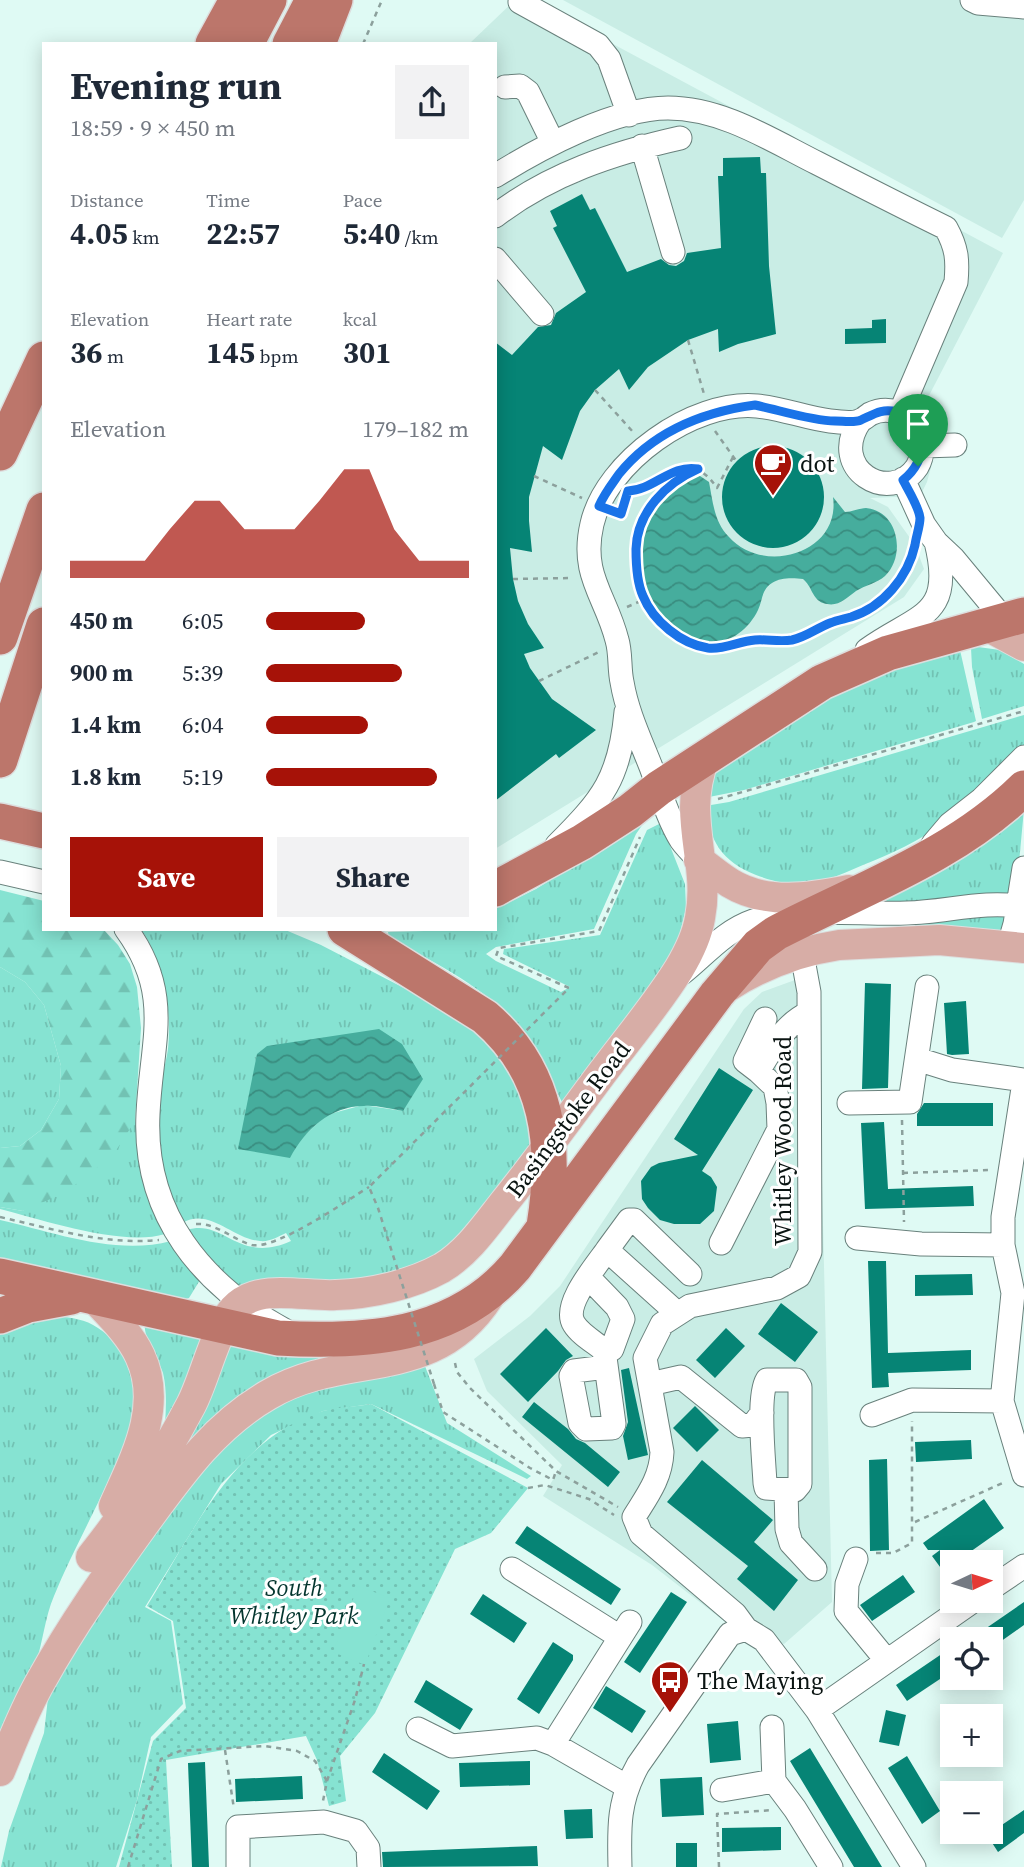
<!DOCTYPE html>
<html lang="en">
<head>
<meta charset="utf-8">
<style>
	:root { --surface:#fff; --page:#f2f2f3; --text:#1f2937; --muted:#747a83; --accent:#a61208 }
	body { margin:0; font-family:"Source Serif 4",serif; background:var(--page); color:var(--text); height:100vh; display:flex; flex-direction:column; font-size:26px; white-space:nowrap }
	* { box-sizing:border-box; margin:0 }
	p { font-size:23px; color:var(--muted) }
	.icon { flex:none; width:38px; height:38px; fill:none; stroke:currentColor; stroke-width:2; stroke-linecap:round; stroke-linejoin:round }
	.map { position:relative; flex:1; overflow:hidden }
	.panel { position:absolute; left:42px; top:42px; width:455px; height:889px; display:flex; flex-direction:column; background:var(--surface); border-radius:0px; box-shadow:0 4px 18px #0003 }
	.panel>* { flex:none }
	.needle { width:46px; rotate:86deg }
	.controls { position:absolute; left:940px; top:1550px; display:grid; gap:14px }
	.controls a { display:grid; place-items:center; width:63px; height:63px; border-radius:0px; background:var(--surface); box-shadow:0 4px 18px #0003; font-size:35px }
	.pin { position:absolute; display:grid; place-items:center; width:60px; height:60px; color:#fff; margin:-72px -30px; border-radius:50% 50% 50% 0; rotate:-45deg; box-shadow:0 0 7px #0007 }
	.pin .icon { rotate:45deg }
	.round { display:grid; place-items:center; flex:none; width:74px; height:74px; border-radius:0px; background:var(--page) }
	.summary { display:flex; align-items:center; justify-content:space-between; height:119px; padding:0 28px }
	h1 { font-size:38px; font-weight:700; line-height:52px }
	.stats { display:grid; grid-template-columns:repeat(3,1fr); gap:10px; height:119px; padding:7px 28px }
	.stats div { display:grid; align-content:center }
	.stats b { font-size:30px; font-weight:700 }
	.stats small { font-size:19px; font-weight:400 }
	.stats p { font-size:19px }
	.chart { height:196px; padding:14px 28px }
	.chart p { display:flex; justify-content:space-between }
	.chart svg { width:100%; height:126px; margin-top:7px; fill:var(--accent); opacity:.7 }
	.button { display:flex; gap:14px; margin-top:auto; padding:14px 28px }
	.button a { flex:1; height:80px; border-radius:0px; background:var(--accent); color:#fff; font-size:28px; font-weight:700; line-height:80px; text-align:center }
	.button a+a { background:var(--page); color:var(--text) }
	ul { padding:0 28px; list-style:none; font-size:23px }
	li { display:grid; grid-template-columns:112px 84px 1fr; align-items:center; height:52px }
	li i { height:18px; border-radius:9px; background:var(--accent) }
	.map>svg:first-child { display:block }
	.built { fill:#c9ede5 }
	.grass { fill:url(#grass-tufts); fill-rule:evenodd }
	.forest { fill:url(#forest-firs) }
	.park { fill:url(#park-dots) }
	.pitch { fill:#86e3d2 }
	.water { fill:url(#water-waves) }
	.building { fill:#068475 }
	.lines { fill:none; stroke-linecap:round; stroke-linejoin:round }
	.minor-casing { stroke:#69817c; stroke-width:25 }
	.major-casing { stroke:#dddede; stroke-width:32 }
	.highway-casing { stroke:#dddede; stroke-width:38 }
	.path { stroke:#8ca09c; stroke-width:2.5; stroke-dasharray:5 5; stroke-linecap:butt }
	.minor { stroke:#fff; stroke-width:23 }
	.major { stroke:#d7ada6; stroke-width:30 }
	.highway { stroke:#bc766b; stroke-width:35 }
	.path-bridge { stroke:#8ca09c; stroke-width:2.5; stroke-dasharray:5 5; stroke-linecap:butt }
	.route-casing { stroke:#fff; stroke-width:14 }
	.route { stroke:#1a73e8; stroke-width:9 }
	.labels { text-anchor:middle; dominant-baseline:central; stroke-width:6; stroke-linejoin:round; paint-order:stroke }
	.poi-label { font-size:24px; fill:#0a1412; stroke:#fff; text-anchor:start }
	.street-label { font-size:24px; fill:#0a1412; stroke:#fff }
	.park-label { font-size:24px; font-style:italic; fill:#03352e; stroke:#fff }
</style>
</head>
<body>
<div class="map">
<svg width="1024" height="1867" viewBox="0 0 1024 1867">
	<defs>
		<pattern id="grass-tufts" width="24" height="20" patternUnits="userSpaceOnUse" patternTransform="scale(1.75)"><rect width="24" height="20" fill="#86e3d2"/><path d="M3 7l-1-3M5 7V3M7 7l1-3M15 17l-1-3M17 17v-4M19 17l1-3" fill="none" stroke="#72c2b3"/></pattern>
		<pattern id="forest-firs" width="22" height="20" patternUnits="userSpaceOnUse" patternTransform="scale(1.75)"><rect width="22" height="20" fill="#86e3d2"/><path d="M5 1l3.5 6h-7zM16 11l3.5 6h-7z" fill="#72c2b3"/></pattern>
		<pattern id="park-dots" width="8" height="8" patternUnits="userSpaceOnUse" patternTransform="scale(1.75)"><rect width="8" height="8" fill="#86e3d2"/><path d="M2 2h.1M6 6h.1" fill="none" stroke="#72c2b3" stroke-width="1.8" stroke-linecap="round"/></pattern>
		<pattern id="water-waves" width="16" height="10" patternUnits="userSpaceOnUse" patternTransform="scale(1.75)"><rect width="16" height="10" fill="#46ad9d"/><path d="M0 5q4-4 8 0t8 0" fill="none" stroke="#398c7f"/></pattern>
	</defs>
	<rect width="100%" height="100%" fill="#dffaf4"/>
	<path class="built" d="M 515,0 L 531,0 L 1003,253 L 921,411 L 934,439 L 933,460 L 927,482 L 920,496 L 870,498 L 888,507 L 915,545 L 924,569 L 904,597 L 495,849 L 495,44 L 469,44 Z
		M 563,0 L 1024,0 L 1024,200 L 1002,238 Z
		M 817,972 L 832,1602 L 784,1644 L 724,1621 L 652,1565 L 543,1496 L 562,1465 L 487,1391 L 474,1359 L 530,1316 L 560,1286 L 744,1009 L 762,992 Z"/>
	<path class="grass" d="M 978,647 L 1000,650 L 1024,664 L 1024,706 L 982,719 L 972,667 L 971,648 Z
		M 960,650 L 976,721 L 974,722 L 744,790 L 709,797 L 714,772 L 857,680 Z
		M 1024,715 L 1024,751 C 997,775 971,800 944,822 C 920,841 891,854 863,865 C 822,883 801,892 756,875 C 721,861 710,841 705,806 L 729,802 Z
		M 1024,809 L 1016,895 L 979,894 L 901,903 L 879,901 Z
		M 645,821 L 636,834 L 594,929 L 496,947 L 486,954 L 496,961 L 561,992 L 570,987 L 503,954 L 504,949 L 600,935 L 647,830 L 661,823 L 685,884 L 686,908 L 679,937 L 671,956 L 615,1035 L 562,1102 C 552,1084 546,1062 533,1044 C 499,994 441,966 389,938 L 388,932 L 495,929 L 495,909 L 536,889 Z
		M 1012,909 L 1010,932 L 915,926 L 915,917 Z
		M 141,929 L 283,929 L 321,945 L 431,1002 L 462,1020 L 484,1039 L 505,1064 L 520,1093 L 526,1112 L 531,1146 L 452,1245 C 388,1293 312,1275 239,1285 C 216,1276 202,1249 187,1230 C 224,1218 238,1265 291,1241 L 286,1233 C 277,1237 270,1242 260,1241 C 232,1239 210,1207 182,1223 C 165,1188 154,1147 157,1108 C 158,1088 165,1069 168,1049 C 172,1009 164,962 141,929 ZM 379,1030 L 403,1111 L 363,1105 L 326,1115 L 300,1140 Z
		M 0,967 L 25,982 L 44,1005 L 61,1066 L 59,1099 L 41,1130 L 20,1146 L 0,1148 Z
		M 135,1119 L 141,1160 L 165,1234 C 123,1247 43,1220 0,1209 L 0,1207 L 23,1211 Z
		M 0,1220 C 53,1232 116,1256 171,1241 L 200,1280 L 189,1298 L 186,1299 L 0,1258 Z
		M 58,1316 C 72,1318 85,1319 98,1328 C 129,1347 140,1393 131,1427 C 128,1440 120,1454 115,1466 C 96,1510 72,1552 54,1596 C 45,1617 43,1641 36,1663 C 28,1691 12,1718 0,1745 L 0,1329 Z
		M 145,1326 L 203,1340 L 203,1347 L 165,1425 C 166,1408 167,1390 163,1373 C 159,1360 143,1335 145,1326 Z
		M 228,1345 L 271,1355 L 318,1358 L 319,1360 L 146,1498 Z
		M 423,1361 L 447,1423 L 531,1476 L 527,1479 L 371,1404 L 323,1411 L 271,1435 L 221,1484 L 145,1607 L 171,1621 L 183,1704 L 151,1737 L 137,1800 L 116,1867 L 1,1867 L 9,1831 L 44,1733 L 49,1689 L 134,1548 L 261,1403 Z"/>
	<path class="forest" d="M 0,890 L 44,901 L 44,929 L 104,930 L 118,945 L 130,964 L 137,987 L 141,1028 L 135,1121 L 115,1152 L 86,1177 L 64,1193 L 23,1211 L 0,1207 L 0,1148 L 20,1146 L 41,1130 L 59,1099 L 61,1066 L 44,1005 L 25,982 L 0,967 Z"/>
	<path class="park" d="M 371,1404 L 528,1488 L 491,1533 L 455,1549 L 375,1713 L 340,1756 L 346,1801 L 329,1806 L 317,1760 L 306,1736 L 166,1760 L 172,1867 L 119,1867 L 153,1741 L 186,1708 L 173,1621 L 147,1606 C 192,1534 234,1438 323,1411 C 338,1407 355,1407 371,1404 Z"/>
	<path class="pitch" d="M 358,1586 L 390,1598 L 365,1665 L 333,1652 Z"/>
	<path class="water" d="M 697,474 L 709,482 C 713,502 714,522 729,537 C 764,576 841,553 833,497 L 845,512 C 851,512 860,508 866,508 C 899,511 906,556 885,576 C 877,583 866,585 856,591 C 845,599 838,608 823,603 C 812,599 812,586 803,579 C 794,578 781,577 772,583 C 761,590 763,600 758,610 C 748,631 726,647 702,642 C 661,633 632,585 638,543 C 641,525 653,506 666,493 C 675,483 683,475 697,474 Z
		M 379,1029 L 402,1044 L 423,1079 L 403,1111 C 390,1109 376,1105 364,1106 C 330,1106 305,1130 290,1158 L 238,1149 L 257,1054 L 267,1046 Z"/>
	<path class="building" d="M 760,157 L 761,173 L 766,173 L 769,266 L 776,334 L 738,344 L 719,352 L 718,329 L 688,340 L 648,367 L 629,390 L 619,369 L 595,390 L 580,411 L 562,460 L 543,446 L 529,497 L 529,521 L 532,552 L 510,548 L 513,579 L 518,601 L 528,624 L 544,648 L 524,654 L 530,668 L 552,699 L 596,730 L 559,758 L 556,754 L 495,801 L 495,342 L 512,355 L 538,327 L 551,325 L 556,313 L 586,292 L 553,228 L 557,226 L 550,211 L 582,194 L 590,210 L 595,208 L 627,272 L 661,259 L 669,265 L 676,266 L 684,261 L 687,253 L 721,248 L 718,176 L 723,176 L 723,158 Z
		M 886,319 L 886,343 L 845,344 L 845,329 L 872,328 L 872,320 Z
		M722 497a51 51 0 1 1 102 0a51 51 0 1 1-102 0Z
		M 865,983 L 891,984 L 888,1088 L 862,1089 Z
		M 966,1001 L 969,1054 L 952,1055 L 947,1054 L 944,1003 Z
		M 719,1068 L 753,1090 L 702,1171 L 711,1177 L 717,1187 L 714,1211 L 700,1224 L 674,1224 L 660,1220 L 648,1208 L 642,1199 L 641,1181 L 651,1167 L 659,1163 L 698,1155 L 674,1139 Z
		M 924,1103 L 993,1103 L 993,1126 L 917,1126 L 917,1114 Z
		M 884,1122 L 888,1189 L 973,1186 L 974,1206 L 865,1209 L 861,1123 Z
		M 868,1261 L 886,1261 L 888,1353 L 971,1350 L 971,1370 L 888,1373 L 889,1387 L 872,1388 Z
		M 972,1274 L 973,1295 L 915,1296 L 915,1275 Z
		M 781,1303 L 818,1332 L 795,1362 L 758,1334 Z
		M 546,1328 L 573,1356 L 566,1360 L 558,1371 L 528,1402 L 500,1374 Z
		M 726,1328 L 745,1346 L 715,1378 L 696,1360 Z
		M 629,1368 L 648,1455 L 628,1460 L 623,1436 L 628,1422 L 621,1370 Z
		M 534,1402 L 568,1429 L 576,1439 L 585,1443 L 620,1472 L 608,1487 L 522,1417 Z
		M 695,1406 L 719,1430 L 697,1452 L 673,1428 Z
		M 971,1440 L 972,1459 L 916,1462 L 915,1442 Z
		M 887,1459 L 889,1550 L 870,1551 L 869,1460 Z
		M 702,1460 L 773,1520 L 754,1542 L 798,1580 L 774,1611 L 737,1579 L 748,1566 L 667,1502 Z
		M 984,1499 L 1004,1528 L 943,1571 L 932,1556 L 940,1550 L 928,1550 L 923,1543 Z
		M 527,1526 L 621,1589 L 611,1605 L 515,1543 Z
		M 903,1575 L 915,1592 L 872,1621 L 860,1605 Z
		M 671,1592 L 687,1602 L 640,1673 L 624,1662 Z
		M 483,1594 L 527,1623 L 514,1643 L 470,1614 Z
		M 1024,1602 L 1024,1625 L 990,1649 L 990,1640 L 969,1640 Z
		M 553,1642 L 573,1655 L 573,1660 L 539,1714 L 517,1699 Z
		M 952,1647 L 952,1671 L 907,1701 L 896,1685 Z
		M 426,1680 L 473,1709 L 460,1730 L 414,1702 Z
		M 606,1686 L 646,1711 L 632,1733 L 593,1708 Z
		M 886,1710 L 906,1715 L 899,1746 L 879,1742 Z
		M 738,1721 L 741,1760 L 710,1763 L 707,1724 Z
		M 810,1748 L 870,1847 L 882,1867 L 854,1867 L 802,1781 L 790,1761 Z
		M 384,1753 L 440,1791 L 427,1810 L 372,1772 Z
		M 907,1756 L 940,1811 L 922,1824 L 888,1768 Z
		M 530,1761 L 530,1785 L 460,1787 L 459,1763 Z
		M 205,1762 L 209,1867 L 192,1867 L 188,1763 Z
		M 302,1776 L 303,1799 L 236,1802 L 235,1779 Z
		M 702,1777 L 704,1815 L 662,1817 L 660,1779 Z
		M 592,1809 L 593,1838 L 566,1839 L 564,1810 Z
		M 1024,1810 L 1024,1833 L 998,1852 L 987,1835 Z
		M 781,1827 L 781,1850 L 722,1852 L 722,1828 Z
		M 676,1843 L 697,1843 L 697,1867 L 676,1867 Z
		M 537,1846 L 538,1866 L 383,1867 L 382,1852 Z"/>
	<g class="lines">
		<defs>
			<path id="minor" d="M 972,0 L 978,3 L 1024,7
				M 520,2 L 598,45 L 609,59 L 629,115
				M 505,87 L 520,86 L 528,92 L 553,143
				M 642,146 L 673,252
				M 495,176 C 540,148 614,108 668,108 C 722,108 771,140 817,163 C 860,185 903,207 946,228 C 957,248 958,260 956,282 L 900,413
				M 495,216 C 550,174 613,153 680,138
				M 495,259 L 542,314
				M 923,446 L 955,445
				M 903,479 L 924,525 L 936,542 L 953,558 L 1011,628
				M 867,650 C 917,614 955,618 936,542
				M 933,844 L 950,824 L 982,799 L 1024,757
				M 557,845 C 603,799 620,778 626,712
				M 699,860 C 693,854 686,847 681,840 C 668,819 660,791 651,767 C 640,739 627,712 622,682 C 619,669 621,653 617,640 C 606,596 580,575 592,524 C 606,462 693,400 757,406 C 782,408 805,418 830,421 C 838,422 854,424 861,420 C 864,419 867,416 870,414 C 888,405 910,413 919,431 C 924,443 923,456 917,467 C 890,506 827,469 860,421
				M 0,872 L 44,882
				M 126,929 C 174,995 151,1042 148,1114 C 143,1215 202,1285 286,1331
				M 1009,945 L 1015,924 L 1024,868
				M 802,954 L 809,992 L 810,1252 L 799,1276 L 777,1288 L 690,1306 L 662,1324 L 645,1358 L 662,1452 C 661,1478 647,1496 634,1517 L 641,1534 L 735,1614 L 746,1629 L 764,1640 L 817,1710 L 914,1867
				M 681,974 C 704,956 724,931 753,921 C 795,906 862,915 907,913 C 947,912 984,900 1024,907
				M 917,1059 L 952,1070 L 1024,1080
				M 758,1071 C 773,1048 784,1024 809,1013
				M 1024,1082 L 1003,1217 L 1003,1245 L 1013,1293 L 1002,1401 L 1024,1475
				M 849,1103 L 910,1102 L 927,987
				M 857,1238 L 921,1244 L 1003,1245
				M 721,1243 L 779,1129 L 778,1103 L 775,1087 L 758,1071 L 745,1061 L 765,1019
				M 607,1250 L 629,1220 L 634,1220 L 690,1274
				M 588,1277 L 617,1307 L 623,1319 L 612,1349 L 604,1350 C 594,1342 580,1334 574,1324 C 562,1305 596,1266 607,1250 L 677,1313
				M 604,1350 L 614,1424 L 612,1428 L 586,1429 L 580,1423 L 571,1376 L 574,1371 L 606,1367
				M 767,1380 L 796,1380 L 800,1387 L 800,1484 L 795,1490 L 766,1488 L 765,1483 C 764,1462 757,1396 767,1380 Z
				M 650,1384 L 681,1377 L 742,1426 L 753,1425 L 762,1413
				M 872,1415 L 912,1400 L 1002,1401
				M 786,1490 L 787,1529 L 791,1543 L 815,1569
				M 856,1559 L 847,1584 L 846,1611 L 887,1661
				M 512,1569 L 620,1637
				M 990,1589 L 1024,1566
				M 817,1710 L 973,1601
				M 772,1727 L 774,1781 L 795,1809 L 831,1867
				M 418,1729 L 452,1746 L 537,1738 L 553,1744 L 630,1622
				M 553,1744 L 626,1786
				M 722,1790 L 774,1781
				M 238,1867 L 238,1827 L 324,1822 L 356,1831 L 368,1848 L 369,1867
				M 620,1867 C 619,1827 618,1801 638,1765 L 730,1634 L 746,1629"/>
			<path id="major" d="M 985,625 L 1024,646
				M 699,860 C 709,868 719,876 730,883 C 766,905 810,898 849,890
				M 729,986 C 762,965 800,951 839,945 L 939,940 L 1024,948
				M 93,1297 C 110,1315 130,1334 140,1356 C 164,1407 134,1460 114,1506
				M 91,1557 C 129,1509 163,1459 191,1405 C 205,1379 217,1322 238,1305 C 263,1284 306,1297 336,1295 C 371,1294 411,1285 442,1268 C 467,1253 485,1227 503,1204 C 537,1162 568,1119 600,1076 C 626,1041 656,1006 679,969 C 688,954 697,936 700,918 C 711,862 681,819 704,759
				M 0,1771 C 13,1740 25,1708 42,1679 C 72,1625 108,1574 144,1524 C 180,1475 214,1426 268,1395 C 345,1349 433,1384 489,1297"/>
			<path id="highway" d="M 213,44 L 237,0
				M 246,44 L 269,0
				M 290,44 L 313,0
				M 318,44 L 335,0
				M 0,453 L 44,359
				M 0,637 L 44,510
				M 0,760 L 44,625
				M 0,821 L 44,831
				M 495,889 L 582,842 L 630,811 L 659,788 L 822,682 L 888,653 L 1024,615
				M 345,929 L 485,1017 C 549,1072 557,1146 544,1226
				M 0,1276 L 278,1338 C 365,1343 454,1338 515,1267 L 717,994 L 758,946 L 776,933 C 861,889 955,856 1024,788
				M 0,1316 L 28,1305 L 71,1297"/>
		</defs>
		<use href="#minor" class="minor-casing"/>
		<use href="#major" class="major-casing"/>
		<use href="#highway" class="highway-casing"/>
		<path class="path" d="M 363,44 L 382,0
			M 688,340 L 704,394
			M 595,390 L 634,433
			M 715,431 L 737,462
			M 698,469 C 674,480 651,498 641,523 C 623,570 647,624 692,643 C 713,651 728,644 749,640 C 763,638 777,642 792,640 C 806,637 817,628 830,623 C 837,620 844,619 851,617 C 883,607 908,577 915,545
			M 534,476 L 582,498
			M 630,491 L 642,489 L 686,467 C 701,469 708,475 717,488 L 733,457
			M 617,513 L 621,514 L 625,502
			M 513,579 L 572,578
			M 627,607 L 643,600
			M 539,681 L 599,652
			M 718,799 L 1024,711
			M 569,988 L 496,956 L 499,948 L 599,931 L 640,837
			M 902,1120 L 904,1222
			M 903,1173 L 991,1170
			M 0,1217 C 53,1229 104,1245 159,1240
			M 196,1224 C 217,1223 233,1240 252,1245 C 276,1250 346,1201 369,1187
			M 455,1363 L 457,1372 L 470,1388 L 556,1471 L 618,1507
			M 434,1384 L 443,1412 L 530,1468 L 553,1480 L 556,1471
			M 528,1488 L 545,1485 L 589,1499 L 614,1515
			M 915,1522 L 1005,1482
			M 876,1553 L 893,1553 L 912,1543 L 912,1421
			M 225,1750 L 234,1809
			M 327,1781 L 355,1700 L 364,1664
			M 128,1867 L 161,1759 L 180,1751 L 265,1746 L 297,1751 L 315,1761 L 327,1781 L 323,1801
			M 719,1867 L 717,1814 L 773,1810"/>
		<use href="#minor" class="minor"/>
		<use href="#major" class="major"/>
		<use href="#highway" class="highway"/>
		<path class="path-bridge" d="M 434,1384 L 378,1208 L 369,1187 L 569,988"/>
	</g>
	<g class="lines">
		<defs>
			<path id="route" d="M 755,405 C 779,410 812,421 835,421 C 843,421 855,423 861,420 C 874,414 882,408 897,412 C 931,422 928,461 903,480 C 908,490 919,507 920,518 C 920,526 916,537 915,545 C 908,577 883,607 851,617 C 844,619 837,620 830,623 C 817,628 806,637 792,640 C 779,642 767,639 755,640 C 739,641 724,650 708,648 C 681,644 653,621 643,596 C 637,583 636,563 636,549 C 637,512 666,483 698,469 C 671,464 654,490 628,491 L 621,514 L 599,506 C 604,494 612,484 619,474 C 654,431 702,412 755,405 Z"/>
		</defs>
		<use href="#route" class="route-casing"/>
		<use href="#route" class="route"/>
	</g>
	<defs>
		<symbol id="cafe-pin" viewBox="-11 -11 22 30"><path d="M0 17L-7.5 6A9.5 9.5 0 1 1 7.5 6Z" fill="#a61208" stroke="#fff"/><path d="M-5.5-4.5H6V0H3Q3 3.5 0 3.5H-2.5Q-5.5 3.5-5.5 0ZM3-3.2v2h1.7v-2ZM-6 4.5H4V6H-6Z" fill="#fff"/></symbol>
		<symbol id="bus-pin" viewBox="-11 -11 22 30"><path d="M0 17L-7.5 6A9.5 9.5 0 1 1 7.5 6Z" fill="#a61208" stroke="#fff"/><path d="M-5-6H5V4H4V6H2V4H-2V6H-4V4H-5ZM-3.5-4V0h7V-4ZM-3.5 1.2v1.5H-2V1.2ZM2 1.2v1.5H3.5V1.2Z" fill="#fff"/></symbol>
	</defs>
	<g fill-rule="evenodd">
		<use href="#cafe-pin" x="751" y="441" width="44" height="60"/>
		<use href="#bus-pin" x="648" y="1658" width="44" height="60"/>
	</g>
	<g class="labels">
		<g class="poi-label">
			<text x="800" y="463">dot</text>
			<text x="697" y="1680">The Maying</text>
		</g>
		<g class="street-label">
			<text transform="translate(568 1119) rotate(-53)">Basingstoke Road</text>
			<text transform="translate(782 1141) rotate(-90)">Whitley Wood Road</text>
		</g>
		<g class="park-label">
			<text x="294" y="1587">South<tspan x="294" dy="28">Whitley Park</tspan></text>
		</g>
	</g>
</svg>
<div class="controls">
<a><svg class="needle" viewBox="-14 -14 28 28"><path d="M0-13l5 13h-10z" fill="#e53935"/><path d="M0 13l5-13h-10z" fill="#747a83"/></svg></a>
<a><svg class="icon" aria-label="locate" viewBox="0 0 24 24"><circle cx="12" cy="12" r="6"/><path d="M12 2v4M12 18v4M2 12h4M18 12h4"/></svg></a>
<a>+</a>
<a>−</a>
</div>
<div class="pin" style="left:918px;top:466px;background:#1e9e55"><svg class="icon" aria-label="arrive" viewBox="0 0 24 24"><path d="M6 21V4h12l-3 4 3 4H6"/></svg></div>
<section class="panel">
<div class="summary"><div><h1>Evening run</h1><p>18:59 · 9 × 450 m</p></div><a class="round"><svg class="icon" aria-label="share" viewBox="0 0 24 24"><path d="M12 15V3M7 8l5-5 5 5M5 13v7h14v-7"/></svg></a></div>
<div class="stats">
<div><p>Distance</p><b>4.05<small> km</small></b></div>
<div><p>Time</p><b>22:57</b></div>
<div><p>Pace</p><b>5:40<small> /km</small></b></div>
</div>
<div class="stats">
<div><p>Elevation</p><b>36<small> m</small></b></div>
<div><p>Heart rate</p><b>145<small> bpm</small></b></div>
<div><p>kcal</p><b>301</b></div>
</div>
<div class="chart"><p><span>Elevation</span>179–182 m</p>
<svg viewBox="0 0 160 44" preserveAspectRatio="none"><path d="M0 44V38L10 38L20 38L30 38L40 27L50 17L60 17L70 27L80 27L90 27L100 17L110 6L120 6L130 27L140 38L150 38L160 38V44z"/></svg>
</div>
<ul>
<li><b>450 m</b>6:05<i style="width:49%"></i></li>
<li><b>900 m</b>5:39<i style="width:67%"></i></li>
<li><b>1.4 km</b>6:04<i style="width:50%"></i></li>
<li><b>1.8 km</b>5:19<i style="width:84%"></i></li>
</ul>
<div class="button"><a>Save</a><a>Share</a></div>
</section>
</div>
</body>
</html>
